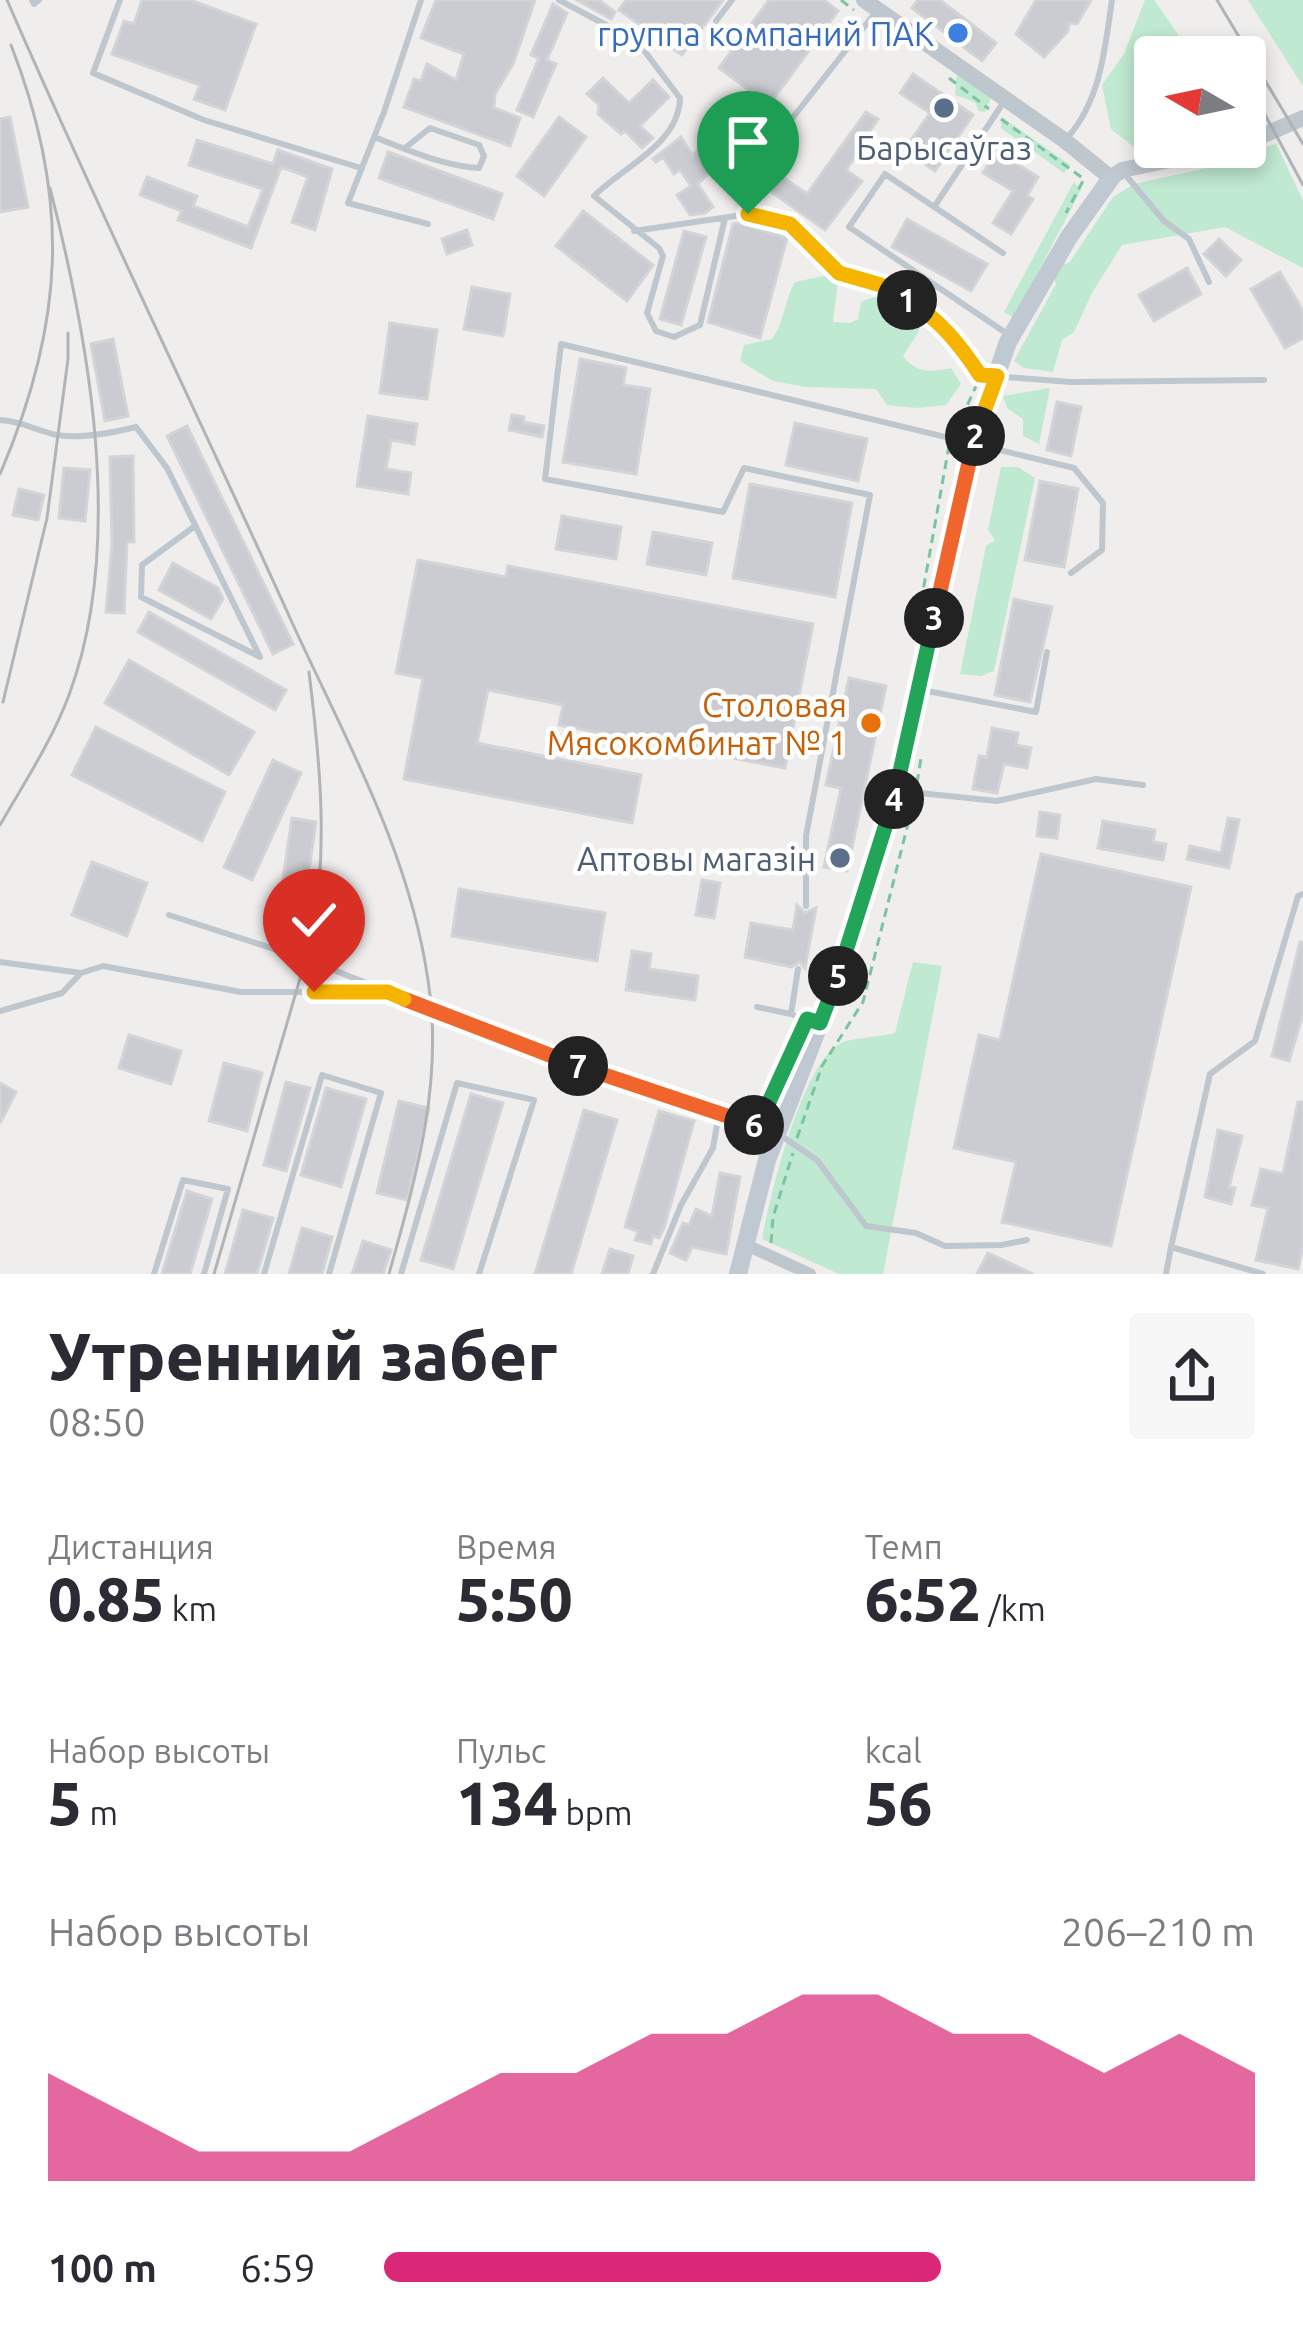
<!DOCTYPE html>
<html lang="ru">
<head>
<meta charset="utf-8">
<style>
	:root { --surface:#fff; --page:#f7f7f7; --text:#2b2b33; --muted:#7c7c81; --accent:#db2777 }
	body { margin:0; font-family:Ubuntu,sans-serif; background:var(--page); color:var(--text); height:100vh; display:flex; flex-direction:column; font-size:45px; white-space:nowrap }
	* { box-sizing:border-box; margin:0 }
	p { font-size:39px; color:var(--muted) }
	.icon { flex:none; width:66px; height:66px; fill:none; stroke:currentColor; stroke-width:2; stroke-linecap:round; stroke-linejoin:round }
	.map { position:relative; height:1274px; overflow:hidden }
	.sheet { display:flex; flex-direction:column; background:var(--surface); flex:1 }
	.sheet>* { flex:none }
	.needle { width:78px; rotate:279deg }
	.tools { position:absolute; left:1134px; top:36px; display:grid; gap:24px }
	.tools a { display:grid; place-items:center; width:132px; height:132px; border-radius:12px; background:var(--surface); box-shadow:0 6px 18px #0003; font-size:60px }
	.pin { position:absolute; display:grid; place-items:center; width:102px; height:102px; color:#fff; margin:-123px -51px; border-radius:50% 50% 50% 0; rotate:-45deg; box-shadow:0 0 12px #0007 }
	.pin .icon { rotate:45deg }
	.km { position:absolute; width:60px; height:60px; margin:-30px; border-radius:50%; background:#222; color:#fff; font-size:33px; line-height:60px; text-align:center }
	.round { display:grid; place-items:center; flex:none; width:126px; height:126px; border-radius:12px; background:var(--page) }
	.head { display:flex; align-items:center; justify-content:space-between; height:204px; padding:0 48px }
	h1 { font-size:66px; font-weight:800; line-height:90px }
	.metrics { display:grid; grid-template-columns:repeat(3,1fr); gap:18px; height:204px; padding:12px 48px }
	.metrics div { display:grid; align-content:center }
	.metrics b { font-size:60px; font-weight:800 }
	.metrics small { font-size:33px; font-weight:400 }
	.metrics p { font-size:33px }
	.chart { height:336px; padding:24px 48px }
	.chart p { display:flex; justify-content:space-between }
	.chart svg { width:100%; height:216px; margin-top:12px; fill:var(--accent); opacity:.7 }
	ul { padding:0 48px; list-style:none; font-size:39px }
	li { display:grid; grid-template-columns:192px 144px 1fr; align-items:center; height:90px }
	li i { height:30px; border-radius:15px; background:var(--accent) }
	.map>svg:first-child { display:block }
	.green { fill:#bfe9d0 }
	.building { fill:#caccd1; stroke:#d2d4d8; stroke-width:3 }
	.lines { fill:none; stroke-linecap:round; stroke-linejoin:round }
	.path { stroke:#7bc4a1; stroke-width:3; stroke-dasharray:9 6; stroke-linecap:butt }
	.service { stroke:#bfc7ce; stroke-width:6 }
	.minor { stroke:#bfc7ce; stroke-width:12 }
	.tertiary { stroke:#bfc7ce; stroke-width:16 }
	.secondary { stroke:#c0c8d2; stroke-width:18 }
	.rail { stroke:#b0b3b7; stroke-width:3 }
	.split-1-casing { stroke:#fff; stroke-width:24 }
	.split-2-casing { stroke:#fff; stroke-width:24 }
	.split-3-casing { stroke:#fff; stroke-width:24 }
	.split-4-casing { stroke:#fff; stroke-width:24 }
	.split-5-casing { stroke:#fff; stroke-width:24 }
	.split-6-casing { stroke:#fff; stroke-width:24 }
	.split-7-casing { stroke:#fff; stroke-width:24 }
	.split-8-casing { stroke:#fff; stroke-width:24 }
	.split-9-casing { stroke:#fff; stroke-width:24 }
	.split-1 { stroke:#f5b400; stroke-width:15 }
	.split-2 { stroke:#f5b400; stroke-width:15 }
	.split-3 { stroke:#f0652b; stroke-width:15 }
	.split-4 { stroke:#22a559; stroke-width:15 }
	.split-5 { stroke:#22a559; stroke-width:15 }
	.split-6 { stroke:#22a559; stroke-width:15 }
	.split-7 { stroke:#f0652b; stroke-width:15 }
	.split-8 { stroke:#f0652b; stroke-width:15 }
	.split-9 { stroke:#f5b400; stroke-width:15 }
	.shop-dot { fill:#3f7fe0; stroke:#fff; stroke-width:4.5 }
	.service-dot { fill:#5c6f8a; stroke:#fff; stroke-width:4.5 }
	.food-dot { fill:#e8710a; stroke:#fff; stroke-width:4.5 }
	.labels { text-anchor:middle; dominant-baseline:central; stroke-width:9; stroke-linejoin:round; paint-order:stroke }
	.shop-label { font-size:33px; fill:#366cbe; stroke:#fff; text-anchor:end }
	.service-label { font-size:33px; fill:#4e5e75; stroke:#fff }
	.food-label { font-size:33px; fill:#c56008; stroke:#fff; text-anchor:end }
</style>
</head>
<body>
<div class="map">
<svg width="1303" height="1274" viewBox="0 0 1303 1274">
	<rect width="100%" height="100%" fill="#f0eded"/>
	<path class="green" d="M 1145,0 L 1154,0 L 1194,57 L 1155,57 L 1155,147 L 1180,147 L 1144,155 L 1111,129 L 1102,85 L 1124,54 Z
		M 1248,0 L 1303,0 L 1303,86 Z
		M 957,73 L 991,98 L 985,112 L 979,111 L 975,102 L 955,95 Z
		M 1002,117 L 1070,165 L 1064,173 L 1001,128 Z
		M 1276,143 L 1303,201 L 1303,268 L 1225,227 L 1122,245 L 1092,293 L 1074,332 L 1062,340 L 1053,372 L 1024,368 L 1014,361 L 1056,284 L 1054,278 L 1061,264 L 1069,263 L 1113,197 L 1134,184 L 1230,163 Z
		M 1074,182 L 1081,190 L 1014,318 L 1004,312 Z
		M 823,276 L 838,281 L 833,322 L 850,323 L 858,319 L 861,302 C 884,291 901,300 920,315 L 919,331 L 903,356 C 916,374 931,372 951,368 L 961,384 L 946,405 L 917,408 L 887,405 L 876,389 L 806,387 L 773,381 L 740,361 L 744,345 L 772,339 C 785,321 784,301 795,282 Z
		M 1050,388 L 1039,444 L 1023,436 L 1023,419 L 1007,408 L 1003,396 Z
		M 1001,467 L 1018,467 L 1035,478 L 994,671 L 981,676 L 960,674 L 986,546 L 995,540 L 988,530 Z
		M 913,962 L 942,966 L 883,1274 L 839,1274 L 762,1239 C 770,1196 802,1062 841,1043 C 851,1038 880,1037 895,1033 Z"/>
	<path class="building" d="M 142,0 L 190,0 L 256,24 L 225,110 L 194,99 L 200,85 L 112,54 L 124,21 L 134,24 Z
		M 436,0 L 535,0 L 513,64 L 495,94 L 494,108 L 520,118 L 510,146 L 404,107 L 414,79 L 421,81 L 427,64 L 456,80 L 464,54 L 421,38 Z
		M 577,0 L 599,0 L 615,12 L 611,19 Z
		M 626,0 L 723,0 L 682,55 L 619,10 Z
		M 769,0 L 824,0 L 838,11 L 769,105 L 719,68 Z
		M 918,0 L 940,0 L 996,43 L 982,61 L 912,8 Z
		M 1036,0 L 1091,0 L 1077,24 L 1069,23 L 1068,31 L 1044,57 L 1016,34 Z
		M 553,4 L 567,13 L 547,60 L 556,64 L 533,117 L 517,110 L 539,58 L 531,55 Z
		M 913,74 L 973,115 L 935,171 L 904,150 L 930,113 L 900,93 Z
		M 603,78 L 629,103 L 653,80 L 669,97 L 640,126 L 653,138 L 642,148 L 625,131 L 621,134 L 598,114 L 599,105 L 587,94 Z
		M 866,112 L 878,119 L 870,131 L 872,134 L 846,170 L 862,181 L 825,230 L 702,143 L 723,114 L 751,134 L 741,148 L 807,194 Z
		M 10,117 L 28,207 L 0,212 L 0,119 Z
		M 559,117 L 586,137 L 544,196 L 517,176 Z
		M 681,137 L 693,156 L 698,149 L 712,170 L 698,184 L 713,207 L 705,213 L 690,215 L 677,195 L 691,186 L 680,170 L 674,174 L 663,157 L 656,162 L 653,159 Z
		M 197,140 L 273,164 L 278,150 L 332,169 L 315,230 L 292,222 L 308,177 L 281,167 L 251,248 L 178,220 L 182,211 L 140,195 L 147,177 L 197,196 L 193,206 L 248,227 L 263,189 L 189,165 Z
		M 996,151 L 1038,177 L 1027,196 L 1033,199 L 1011,234 L 993,223 L 1013,191 L 983,173 Z
		M 388,152 L 502,194 L 493,219 L 379,178 Z
		M 583,211 L 653,265 L 627,301 L 556,246 Z
		M 907,219 L 987,264 L 971,291 L 892,247 Z
		M 739,223 L 787,238 L 760,338 L 708,322 L 733,224 Z
		M 467,230 L 472,245 L 447,254 L 442,239 Z
		M 684,231 L 706,237 L 681,325 L 660,319 Z
		M 1219,239 L 1241,260 L 1226,276 L 1204,254 Z
		M 1187,268 L 1201,294 L 1154,321 L 1139,295 Z
		M 1280,272 L 1303,311 L 1303,338 L 1285,348 L 1251,289 Z
		M 472,287 L 510,294 L 503,336 L 464,329 Z
		M 390,323 L 437,330 L 427,399 L 380,393 Z
		M 113,339 L 128,416 L 105,421 L 91,344 Z
		M 580,359 L 626,368 L 623,385 L 650,389 L 636,474 L 563,462 Z
		M 1057,402 L 1081,407 L 1071,456 L 1047,450 Z
		M 512,415 L 524,417 L 523,422 L 544,426 L 542,437 L 509,430 Z
		M 368,416 L 417,424 L 414,444 L 391,440 L 386,469 L 411,473 L 408,494 L 357,486 Z
		M 795,423 L 867,439 L 858,481 L 786,465 Z
		M 187,426 L 293,644 L 273,654 L 167,436 Z
		M 133,456 L 134,542 L 127,542 L 124,613 L 106,612 L 112,545 L 110,457 Z
		M 64,468 L 90,470 L 85,521 L 59,518 Z
		M 1040,481 L 1078,489 L 1064,567 L 1025,560 Z
		M 750,484 L 852,503 L 835,597 L 733,578 Z
		M 19,489 L 44,495 L 38,520 L 13,515 Z
		M 562,516 L 621,527 L 616,559 L 556,549 Z
		M 653,532 L 712,543 L 706,575 L 647,564 Z
		M 418,560 L 506,577 L 508,566 L 813,624 L 785,768 L 559,725 L 563,705 L 488,690 L 477,743 L 641,775 L 632,823 L 404,779 L 423,678 L 396,673 Z
		M 173,563 L 218,588 L 223,599 L 211,619 L 159,590 Z
		M 1014,599 L 1052,607 L 1030,702 L 995,695 Z
		M 149,612 L 286,690 L 275,710 L 138,632 Z
		M 129,660 L 254,732 L 229,775 L 105,703 Z
		M 849,678 L 886,686 L 847,871 L 824,867 L 841,788 L 826,785 Z
		M 96,727 L 225,792 L 202,841 L 72,775 Z
		M 992,728 L 1018,733 L 1016,745 L 1031,748 L 1027,768 L 1004,764 L 997,793 L 973,789 L 979,756 L 987,757 Z
		M 273,760 L 301,773 L 252,880 L 224,867 Z
		M 1040,812 L 1060,815 L 1057,838 L 1037,836 Z
		M 292,818 L 316,822 L 305,896 L 281,893 Z
		M 1228,818 L 1239,820 L 1229,868 L 1187,859 L 1190,846 L 1221,853 Z
		M 1103,821 L 1155,830 L 1153,842 L 1166,844 L 1163,860 L 1098,848 Z
		M 1041,854 L 1191,887 L 1111,1246 L 1002,1222 L 1016,1162 L 954,1148 L 979,1035 L 1000,1040 Z
		M 92,862 L 147,883 L 127,936 L 72,915 Z
		M 702,880 L 720,883 L 714,918 L 696,915 Z
		M 459,889 L 605,913 L 597,961 L 452,936 Z
		M 797,905 L 805,913 L 816,908 L 805,968 L 800,962 L 791,967 L 745,957 L 751,923 L 793,930 Z
		M 280,912 L 297,915 L 292,946 L 275,941 Z
		M 1300,942 L 1303,943 L 1303,1014 L 1289,1061 L 1272,1056 Z
		M 632,951 L 651,954 L 649,969 L 698,976 L 695,1000 L 626,990 Z
		M 129,1035 L 181,1051 L 171,1084 L 119,1068 Z
		M 224,1063 L 262,1073 L 247,1131 L 209,1121 Z
		M 286,1082 L 310,1088 L 286,1171 L 264,1165 Z
		M 0,1083 L 16,1092 L 0,1123 Z
		M 326,1088 L 366,1099 L 341,1187 L 301,1175 Z
		M 471,1094 L 503,1103 L 453,1269 L 421,1260 Z
		M 399,1101 L 429,1108 L 407,1200 L 377,1193 Z
		M 1298,1102 L 1303,1102 L 1303,1246 L 1298,1269 L 1256,1260 L 1268,1208 L 1252,1205 L 1261,1169 L 1283,1174 Z
		M 584,1110 L 617,1120 L 571,1274 L 535,1274 Z
		M 659,1111 L 694,1121 L 664,1228 L 659,1238 L 653,1236 L 651,1244 L 635,1240 L 638,1231 L 625,1227 Z
		M 1218,1130 L 1242,1136 L 1229,1187 L 1235,1188 L 1231,1204 L 1205,1197 Z
		M 720,1173 L 740,1177 L 726,1254 L 692,1247 L 686,1260 L 670,1253 L 683,1223 L 689,1225 L 696,1209 L 712,1216 Z
		M 187,1191 L 212,1199 L 190,1274 L 162,1274 Z
		M 243,1210 L 273,1218 L 257,1274 L 225,1274 Z
		M 302,1228 L 332,1237 L 322,1274 L 289,1274 Z
		M 363,1241 L 391,1250 L 383,1274 L 352,1274 Z
		M 610,1249 L 633,1256 L 628,1274 L 602,1274 Z
		M 988,1253 L 1033,1274 L 977,1274 Z"/>
	<g class="lines">
		<path class="path" d="M 841,0 L 854,10
			M 949,78 L 989,109
			M 1001,119 L 1084,179 L 1066,213
			M 955,432 L 976,386
			M 921,602 L 949,446
			M 917,783 L 921,758
			M 763,1116 L 784,1070
			M 797,1138 L 822,1066 L 863,1002 L 913,804
			M 771,1243 L 773,1217 L 793,1153"/>
		<path class="service" d="M 32,0 L 34,4 L 39,0
			M 120,0 L 93,73 L 204,120 L 361,168
			M 421,0 L 384,112 L 348,203 L 428,224
			M 559,0 L 610,27 L 627,28 L 680,98 C 679,144 624,166 594,196 L 659,248 L 663,256 L 647,313 L 656,331 L 674,337 L 700,325 L 725,218
			M 716,21 L 732,0
			M 374,137 C 407,150 444,166 479,168 L 484,156 L 479,145 L 430,128 L 405,148
			M 1068,137 C 1101,99 1105,48 1112,0
			M 776,139 L 875,13
			M 1124,173 L 1164,221 L 1189,239 L 1209,282
			M 934,207 L 1005,100
			M 634,231 L 749,214 L 790,224 L 839,273 L 882,285 L 928,312 L 959,344 L 980,375 L 1071,382 L 1264,380
			M 1003,253 L 885,174 L 849,227 L 1009,335
			M 0,420 C 22,421 37,431 57,435 C 82,439 112,433 136,427 L 167,468 L 260,657 L 141,597 L 142,565 L 195,526
			M 922,690 L 1036,712 L 1047,652
			M 900,791 L 997,801 L 1096,779 L 1143,785
			M 806,906 L 806,836 L 870,495 L 744,468 L 723,512 L 545,479 L 561,344 L 1074,468 L 1103,503 L 1102,550 L 1071,573
			M 169,915 L 305,959 L 449,1015
			M 0,962 L 81,973
			M 798,969 L 791,1014 L 818,1023
			M 757,1007 L 791,1014
			M 0,1011 L 62,993 L 81,973 L 103,966 L 241,992 L 388,992
			M 780,1135 L 817,1160 L 866,1226 L 916,1233 L 945,1246 L 1001,1245 L 1027,1240
			M 1171,1247 L 1210,1074 L 1255,1041 L 1298,896 L 1303,894
			M 154,1274 L 183,1180 L 228,1189 L 204,1274
			M 264,1274 L 322,1075 L 381,1093 L 329,1274
			M 401,1274 L 457,1083 L 534,1100 L 479,1274
			M 653,1274 L 681,1205 L 713,1148 L 719,1113
			M 1166,1274 L 1171,1247 L 1263,1274"/>
		<path class="minor" d="M 452,1016 L 514,1044 L 777,1133
			M 744,1244 L 810,1274"/>
		<path class="tertiary" d="M 864,0 L 1064,140 L 1111,178 L 1122,170 L 1230,147
			M 1245,143 L 1303,118"/>
		<path class="secondary" d="M 738,1274 L 767,1160 L 853,937 L 897,791 L 972,445 L 1008,342 L 1069,237 L 1111,178"/>
		<path class="rail" d="M 7,0 C 97,208 197,412 290,618 C 344,737 409,849 428,980 C 444,1082 416,1177 389,1274
			M 1217,0 L 1303,144
			M 1263,111 L 1303,185
			M 0,474 C 65,323 71,199 11,45
			M 3,702 L 47,518 L 68,359 L 68,333
			M 0,825 C 24,783 52,741 69,695 C 126,542 89,341 50,188
			M 214,1274 L 313,934 C 328,845 320,761 309,672"/>
	</g>
	<g class="lines">
		<defs>
			<path id="split-1" d="M 748,214 L 790,224 L 839,273 L 881,285 L 907,300"/>
			<path id="split-2" d="M 907,300 C 939,318 960,345 980,375 L 997,376 L 975,436"/>
			<path id="split-3" d="M 934,618 L 975,436"/>
			<path id="split-4" d="M 894,799 L 934,618"/>
			<path id="split-5" d="M 838,976 L 894,799"/>
			<path id="split-6" d="M 754,1125 L 758,1126 L 807,1019 L 820,1023 L 838,976"/>
			<path id="split-7" d="M 578,1066 L 754,1125"/>
			<path id="split-8" d="M 404,999 L 578,1066"/>
			<path id="split-9" d="M 314,992 L 388,992 L 404,999"/>
		</defs>
		<use href="#split-1" class="split-1-casing"/>
		<use href="#split-2" class="split-2-casing"/>
		<use href="#split-3" class="split-3-casing"/>
		<use href="#split-4" class="split-4-casing"/>
		<use href="#split-5" class="split-5-casing"/>
		<use href="#split-6" class="split-6-casing"/>
		<use href="#split-7" class="split-7-casing"/>
		<use href="#split-8" class="split-8-casing"/>
		<use href="#split-9" class="split-9-casing"/>
		<use href="#split-1" class="split-1"/>
		<use href="#split-2" class="split-2"/>
		<use href="#split-3" class="split-3"/>
		<use href="#split-4" class="split-4"/>
		<use href="#split-5" class="split-5"/>
		<use href="#split-6" class="split-6"/>
		<use href="#split-7" class="split-7"/>
		<use href="#split-8" class="split-8"/>
		<use href="#split-9" class="split-9"/>
	</g>
	<circle class="shop-dot" cx="958" cy="33" r="12"/>
	<g class="service-dot">
		<circle cx="944" cy="108" r="12"/>
		<circle cx="840" cy="858" r="12"/>
	</g>
	<circle class="food-dot" cx="871" cy="723" r="12"/>
	<g class="labels">
		<g class="shop-label">
			<text x="934" y="33">группа компаний ПАК</text>
		</g>
		<g class="service-label">
			<text x="944" y="147">Барысаўгаз</text>
			<text x="816" y="858" text-anchor="end">Аптовы магазін</text>
		</g>
		<g class="food-label">
			<text x="847" y="704">Столовая<tspan x="847" dy="38">Мясокомбинат № 1</tspan></text>
		</g>
	</g>
</svg>
<div class="tools">
<a><svg class="needle" viewBox="-14 -14 28 28"><path d="M0-13l5 13h-10z" fill="#e53935"/><path d="M0 13l5-13h-10z" fill="#7c7c81"/></svg></a>
</div>
<div class="pin" style="left:748px;top:214px;background:#1e9e55"><svg class="icon" aria-label="arrive" viewBox="0 0 24 24"><path d="M6 21V4h12l-3 4 3 4H6"/></svg></div>
<div class="pin" style="left:314px;top:992px;background:#d93025"><svg class="icon" aria-label="check" viewBox="0 0 24 24"><path d="M5 12l5 5 9-10"/></svg></div>
<b class="km" style="left:907px;top:300px">1</b>
<b class="km" style="left:975px;top:436px">2</b>
<b class="km" style="left:934px;top:618px">3</b>
<b class="km" style="left:894px;top:799px">4</b>
<b class="km" style="left:838px;top:976px">5</b>
<b class="km" style="left:754px;top:1125px">6</b>
<b class="km" style="left:578px;top:1066px">7</b>
</div>
<section class="sheet">
<div class="head"><div><h1>Утренний забег</h1><p>08:50</p></div><a class="round"><svg class="icon" aria-label="share" viewBox="0 0 24 24"><path d="M12 15V3M7 8l5-5 5 5M5 13v7h14v-7"/></svg></a></div>
<div class="metrics">
<div><p>Дистанция</p><b>0.85<small> km</small></b></div>
<div><p>Время</p><b>5:50</b></div>
<div><p>Темп</p><b>6:52<small> /km</small></b></div>
</div>
<div class="metrics">
<div><p>Набор высоты</p><b>5<small> m</small></b></div>
<div><p>Пульс</p><b>134<small> bpm</small></b></div>
<div><p>kcal</p><b>56</b></div>
</div>
<div class="chart"><p><span>Набор высоты</span>206–210 m</p>
<svg viewBox="0 0 160 44" preserveAspectRatio="none"><path d="M0 44V22L10 30L20 38L30 38L40 38L50 30L60 22L70 22L80 14L90 14L100 6L110 6L120 14L130 14L140 22L150 14L160 22V44z"/></svg>
</div>
<ul>
<li><b>100 m</b>6:59<i style="width:64%"></i></li>
</ul>
</section>
</body>
</html>
